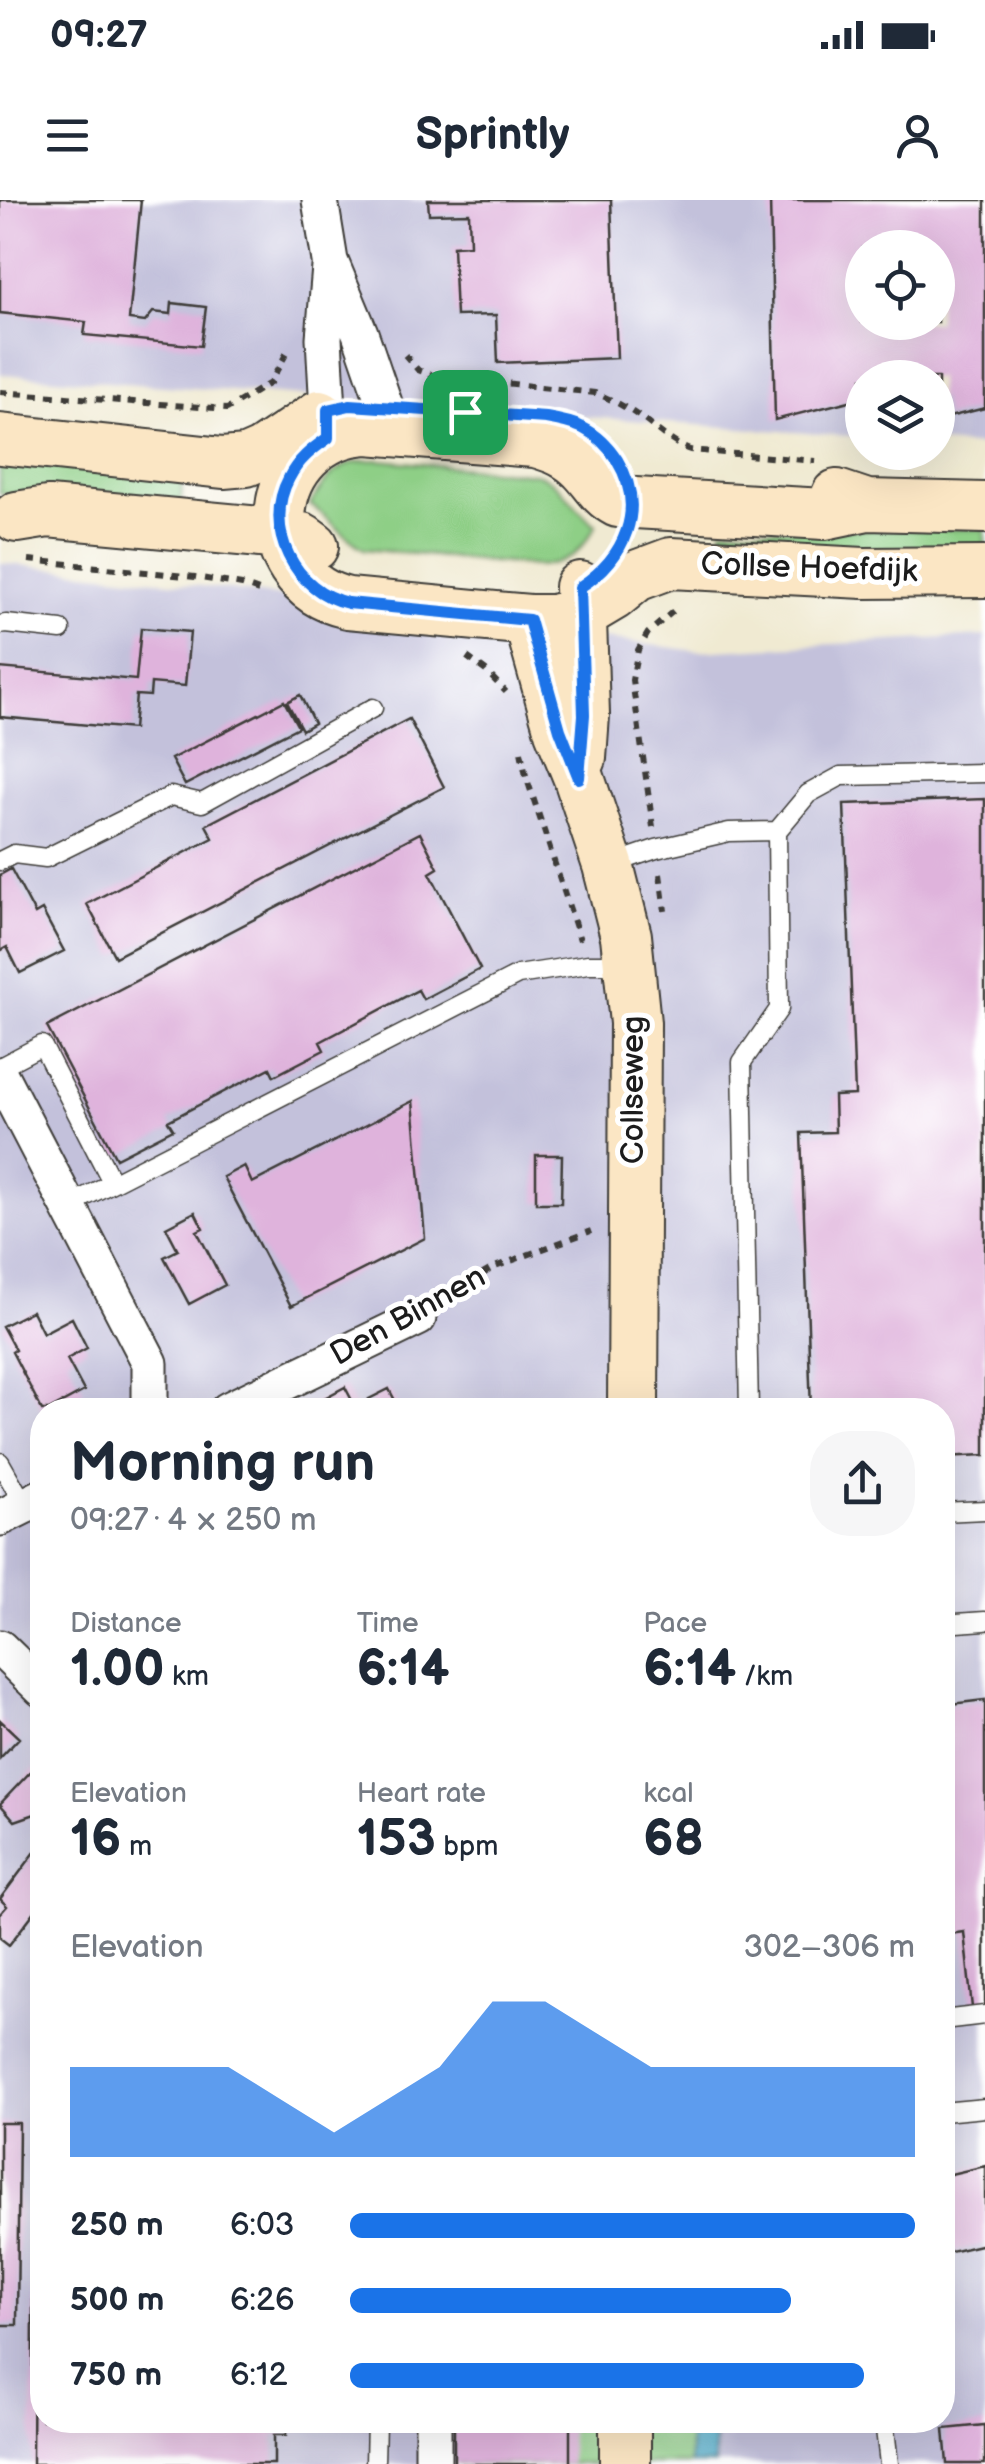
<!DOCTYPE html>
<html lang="en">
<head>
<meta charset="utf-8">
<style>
	:root { --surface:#fff; --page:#f6f6f7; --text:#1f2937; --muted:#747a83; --accent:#1a73e8 }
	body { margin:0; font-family:"Balsamiq Sans",sans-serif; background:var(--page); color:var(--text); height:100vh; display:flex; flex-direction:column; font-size:38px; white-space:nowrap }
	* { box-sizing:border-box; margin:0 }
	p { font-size:32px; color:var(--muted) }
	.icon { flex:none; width:55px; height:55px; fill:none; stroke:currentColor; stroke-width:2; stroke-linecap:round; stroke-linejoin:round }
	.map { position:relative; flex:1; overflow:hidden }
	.drawer { position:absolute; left:30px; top:1198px; width:925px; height:1035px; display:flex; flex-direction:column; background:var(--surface); border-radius:40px; box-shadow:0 10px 40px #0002 }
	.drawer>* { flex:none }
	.tools { position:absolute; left:845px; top:30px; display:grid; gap:20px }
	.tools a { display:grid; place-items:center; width:110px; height:110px; border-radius:50%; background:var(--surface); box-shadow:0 10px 40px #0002; font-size:50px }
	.pin { position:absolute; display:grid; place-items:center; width:85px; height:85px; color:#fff; margin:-42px; border-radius:20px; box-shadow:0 5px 15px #0006 }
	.round { display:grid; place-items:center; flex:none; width:105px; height:105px; border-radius:40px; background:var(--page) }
	.head { display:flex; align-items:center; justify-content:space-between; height:170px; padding:0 40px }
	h1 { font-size:55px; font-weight:800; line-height:75px }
	.metrics { display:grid; grid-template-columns:repeat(3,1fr); gap:15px; height:170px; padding:10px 40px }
	.metrics div { display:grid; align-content:center }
	.metrics b { font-size:50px; font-weight:800 }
	.metrics small { font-size:28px; font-weight:400 }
	.metrics p { font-size:28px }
	.chart { height:280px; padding:20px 40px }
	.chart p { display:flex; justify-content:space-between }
	.chart svg { width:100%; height:180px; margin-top:10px; fill:var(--accent); opacity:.7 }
	ul { padding:0 40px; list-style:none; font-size:32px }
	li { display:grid; grid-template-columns:160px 120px 1fr; align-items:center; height:75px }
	li i { height:25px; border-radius:12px; background:var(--accent) }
	.status { display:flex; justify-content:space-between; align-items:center; height:70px; padding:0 50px; background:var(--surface); direction:ltr }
	.status svg { height:28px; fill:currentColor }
	header { display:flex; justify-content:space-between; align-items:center; height:130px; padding:0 40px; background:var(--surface); font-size:45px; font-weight:800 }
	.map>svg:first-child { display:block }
	.industrial { fill:#c3c1db; fill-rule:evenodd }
	.green { fill:#8ecf86; stroke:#557651; stroke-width:2.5 }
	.water { fill:#4babca; stroke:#346473; stroke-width:2.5 }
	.building { fill:#dfb3dc; fill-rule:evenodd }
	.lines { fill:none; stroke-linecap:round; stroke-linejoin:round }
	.lane-casing { stroke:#3c3b37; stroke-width:21 }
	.street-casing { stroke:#3c3b37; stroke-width:39 }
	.secondary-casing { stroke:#3c3b37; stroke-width:54 }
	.path { stroke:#3c3b37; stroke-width:6; stroke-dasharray:8 8; stroke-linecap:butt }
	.lane { stroke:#fff; stroke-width:18 }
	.street { stroke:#fff; stroke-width:35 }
	.secondary { stroke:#fbe6c4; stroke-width:50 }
	.route-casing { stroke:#fff; stroke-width:20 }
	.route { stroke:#1a73e8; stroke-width:12 }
	.labels { text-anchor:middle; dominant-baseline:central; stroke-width:10; stroke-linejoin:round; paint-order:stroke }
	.street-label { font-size:32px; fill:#1c1c1c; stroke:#fff }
</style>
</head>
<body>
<div class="status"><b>09:27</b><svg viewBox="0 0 49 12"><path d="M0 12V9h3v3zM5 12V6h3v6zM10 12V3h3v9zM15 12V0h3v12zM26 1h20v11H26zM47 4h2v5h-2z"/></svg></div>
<header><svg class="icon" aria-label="menu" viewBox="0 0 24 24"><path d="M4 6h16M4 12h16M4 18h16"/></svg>Sprintly<svg class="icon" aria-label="person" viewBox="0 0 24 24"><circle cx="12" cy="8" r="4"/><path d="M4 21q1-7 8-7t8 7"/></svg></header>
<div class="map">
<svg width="985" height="2264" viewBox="0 0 985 2264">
	<rect width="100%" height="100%" fill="#fff"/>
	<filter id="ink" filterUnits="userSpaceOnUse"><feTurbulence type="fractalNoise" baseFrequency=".01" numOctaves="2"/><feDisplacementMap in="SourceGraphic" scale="20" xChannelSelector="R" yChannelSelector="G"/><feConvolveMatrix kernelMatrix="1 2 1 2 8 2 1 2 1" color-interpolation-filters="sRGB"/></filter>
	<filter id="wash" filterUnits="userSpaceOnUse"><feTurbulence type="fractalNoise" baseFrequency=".0048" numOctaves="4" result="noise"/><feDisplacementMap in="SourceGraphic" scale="40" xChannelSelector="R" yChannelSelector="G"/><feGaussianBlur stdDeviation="2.25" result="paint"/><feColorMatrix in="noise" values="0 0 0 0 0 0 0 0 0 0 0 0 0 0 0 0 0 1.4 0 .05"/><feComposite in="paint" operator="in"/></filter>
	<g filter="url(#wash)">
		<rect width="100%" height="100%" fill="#f0ead2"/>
		<path class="industrial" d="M 0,0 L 985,0 L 985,246 L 938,243 L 938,178 L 862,178 L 862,237 L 0,174 ZM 862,48 L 938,48 L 938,122 L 862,122 Z
			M 0,363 L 140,378 L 697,451 L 985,436 L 985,2264 L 0,2264 ZM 42,1210 L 942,1210 L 942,2220 L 42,2220 Z"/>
		<path class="green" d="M 0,256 L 183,274 L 180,314 L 0,293 Z
			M 379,260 L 536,274 C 564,282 573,310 596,325 C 581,352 570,364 537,366 L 364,349 C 343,338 330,317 310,305 C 327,275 341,259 379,260 Z
			M 722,329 L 985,329 L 985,362 L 723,342 Z
			M 458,2220 L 610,2220 L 609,2264 L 458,2264 Z
			M 639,2220 L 690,2220 L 690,2264 L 639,2264 Z"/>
		<path class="water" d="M 690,2220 L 715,2220 L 715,2264 L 690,2264 Z"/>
		<g id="blocks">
			<path class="building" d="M 0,0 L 141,0 L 129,120 L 145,122 L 153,112 L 171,114 L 172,103 L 206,107 L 201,146 L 84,135 L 86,122 L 0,113 Z
				M 428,0 L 611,0 L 617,158 L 498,163 L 496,115 L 456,116 L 453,46 L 470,45 L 469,13 L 429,14 Z
				M 770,0 L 985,0 L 985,208 L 945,218 L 941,198 L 938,199 L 938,178 L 862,178 L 862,213 L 857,199 L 775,220 ZM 862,48 L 938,48 L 938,122 L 862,122 Z
				M 141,428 L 190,432 L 185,486 L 151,483 L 150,496 L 136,495 L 133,529 L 0,517 L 0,468 L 136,480 Z
				M 300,495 L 314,523 L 302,530 L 287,502 Z
				M 284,501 L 298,527 L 185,585 L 171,559 Z
				M 409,519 L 444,587 L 115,757 L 87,704 L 213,638 L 206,625 Z
				M 985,599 L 985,1255 L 942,1257 L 942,1210 L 811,1210 L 801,933 L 835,932 L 834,896 L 855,895 L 844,604 Z
				M 420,633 L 438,668 L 430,673 L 480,769 L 423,799 L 418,790 L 320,842 L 324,850 L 274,876 L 270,868 L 168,921 L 173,929 L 116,958 L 47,827 Z
				M 11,669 L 35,714 L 42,710 L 64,751 L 20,773 L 7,747 L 0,751 L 0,675 Z
				M 413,901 L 425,1038 L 291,1106 L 223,977 L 244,966 L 252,983 Z
				M 536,955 L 562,955 L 561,1003 L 536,1003 Z
				M 195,1012 L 203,1028 L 197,1031 L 225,1085 L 189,1104 L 164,1057 L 178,1050 L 166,1027 Z
				M 32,1111 L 43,1133 L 72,1118 L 87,1148 L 67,1159 L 84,1191 L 49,1210 L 42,1210 L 12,1152 L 15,1150 L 2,1126 Z
				M 345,1187 L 357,1210 L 301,1210 L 313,1204 Z
				M 389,1189 L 400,1210 L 375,1210 L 369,1199 Z
				M 985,1500 L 985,1807 L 972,1808 L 964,1732 L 942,1735 L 942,1582 L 948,1582 L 942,1537 L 942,1505 Z
				M 0,1520 L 19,1538 L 0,1558 Z
				M 34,1568 L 42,1577 L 42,1621 L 35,1614 L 15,1621 L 0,1604 Z
				M 35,1652 L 42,1658 L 42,1702 L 9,1745 L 0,1738 L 0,1714 L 7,1706 L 0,1699 Z
				M 35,1794 L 42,1794 L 42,2220 L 287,2220 L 286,2235 L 274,2235 L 274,2264 L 32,2264 Z
				M 0,1923 L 19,1923 L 17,2125 L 0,2125 Z
				M 985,1966 L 985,2044 L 942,2054 L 942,1976 Z
				M 454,2220 L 570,2220 L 570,2264 L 454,2264 Z
				M 985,2225 L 985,2264 L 947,2264 L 944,2229 Z"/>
		</g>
	</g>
	<g filter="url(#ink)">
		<use href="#blocks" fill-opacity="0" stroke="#3c3b37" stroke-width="2.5"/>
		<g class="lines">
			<defs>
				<path id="lane" d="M 0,425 L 6,424 L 61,430
					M 777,631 L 808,594 L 841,576 L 985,573
					M 0,661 L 14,654 L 46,658 L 171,596 L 202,603 L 373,508
					M 612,664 L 656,649 L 729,632 L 777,631 L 779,809 L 742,862 L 749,1210
					M 0,867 L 42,845 L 112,982
					M 67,1006 L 518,775 L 588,764 L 625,764
					M 0,1262 L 25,1306
					M 942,1312 L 985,1310
					M 942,1424 L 985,1421
					M 942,1820 L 985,1815
					M 942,1912 L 985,1908
					M 884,2220 L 889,2264
					M 375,2264 L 376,2220"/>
				<path id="street" d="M 320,0 L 330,61 L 360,133 L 385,206
					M 328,210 L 324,138 L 330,67
					M 0,875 L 150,1163 L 150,1210
					M 228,1210 L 418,1118
					M 0,1318 L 42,1297
					M 0,1448 L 42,1489
					M 433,2264 L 433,2220"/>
				<path id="secondary" d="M 0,239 L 223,263 L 246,261 L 262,254 L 320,215
					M 837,295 L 867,305 L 985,308
					M 867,305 L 824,314 L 618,302 C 602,294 596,280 584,268 C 570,253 554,247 535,242 L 367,229 C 262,235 248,381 348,403 L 529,420 L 553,420 L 581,414 L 613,395 L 636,376 L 671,363 L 864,373 L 985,372
					M 17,317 L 48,312 L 281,334 L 302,338 L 313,346
					M 580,387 L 584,515 L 581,558
					M 529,420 L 560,531 L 579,578 L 608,665 L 626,736 L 635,823 L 633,1210
					M 625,2264 L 625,2220"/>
			</defs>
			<use href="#lane" class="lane-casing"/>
			<use href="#street" class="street-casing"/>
			<use href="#secondary" class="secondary-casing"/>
			<path class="path" d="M 405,155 L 418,170 L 432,175 L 595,193 C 611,199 626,207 640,217 C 657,229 671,243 690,250 L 816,261
				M 0,192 L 227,209 L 270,183 L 290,147
				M 29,360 L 195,377 L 242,385 L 259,391
				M 467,457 L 486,471 L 506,492
				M 521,552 L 526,576 L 580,740
				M 653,627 L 632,480 L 638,450 L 648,433 L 677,408
				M 660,674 L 665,711
				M 441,1098 L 495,1067 L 591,1031"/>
			<use href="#lane" class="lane"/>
			<use href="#street" class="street"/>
			<use href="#secondary" class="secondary"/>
		</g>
	</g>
	<g class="lines" filter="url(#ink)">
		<defs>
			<path id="route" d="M 350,205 L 546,218 C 558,220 571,222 583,228 C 597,235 609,247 617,260 C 647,309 625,358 580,387 L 584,515 L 579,578 L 560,530 L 529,420 L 348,403 C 295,392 262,328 289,278 C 298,260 312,249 328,238 L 328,210 Z"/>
		</defs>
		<use href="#route" class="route-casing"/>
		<use href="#route" class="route"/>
	</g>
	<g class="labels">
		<g class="street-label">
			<text transform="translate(809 368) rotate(2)">Collse Hoefdijk</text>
			<text transform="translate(633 890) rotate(-90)">Collseweg</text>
			<text transform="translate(408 1116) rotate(-29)">Den Binnen</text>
		</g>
	</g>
</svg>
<div class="tools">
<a><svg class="icon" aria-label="locate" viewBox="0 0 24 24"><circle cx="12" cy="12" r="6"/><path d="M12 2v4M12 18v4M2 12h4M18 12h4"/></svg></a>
<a><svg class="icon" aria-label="layers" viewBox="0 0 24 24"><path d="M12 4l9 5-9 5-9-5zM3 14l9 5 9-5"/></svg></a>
</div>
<div class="pin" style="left:465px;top:212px;background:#1e9e55"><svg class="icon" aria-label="arrive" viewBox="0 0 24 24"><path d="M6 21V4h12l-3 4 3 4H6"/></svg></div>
<section class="drawer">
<div class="head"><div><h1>Morning run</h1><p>09:27 · 4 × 250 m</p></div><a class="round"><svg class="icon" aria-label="share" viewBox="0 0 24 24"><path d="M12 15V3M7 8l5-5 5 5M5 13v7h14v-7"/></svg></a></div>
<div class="metrics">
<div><p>Distance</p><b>1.00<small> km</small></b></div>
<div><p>Time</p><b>6:14</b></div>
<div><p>Pace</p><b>6:14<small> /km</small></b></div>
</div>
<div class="metrics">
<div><p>Elevation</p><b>16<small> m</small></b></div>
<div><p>Heart rate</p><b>153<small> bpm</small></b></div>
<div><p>kcal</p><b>68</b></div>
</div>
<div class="chart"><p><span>Elevation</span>302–306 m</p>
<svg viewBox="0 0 160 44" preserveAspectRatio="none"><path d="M0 44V22L10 22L20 22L30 22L40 30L50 38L60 30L70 22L80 6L90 6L100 14L110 22L120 22L130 22L140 22L150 22L160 22V44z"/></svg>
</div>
<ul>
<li><b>250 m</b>6:03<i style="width:100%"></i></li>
<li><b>500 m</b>6:26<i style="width:78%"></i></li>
<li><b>750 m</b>6:12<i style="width:91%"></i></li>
</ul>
</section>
</div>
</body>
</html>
